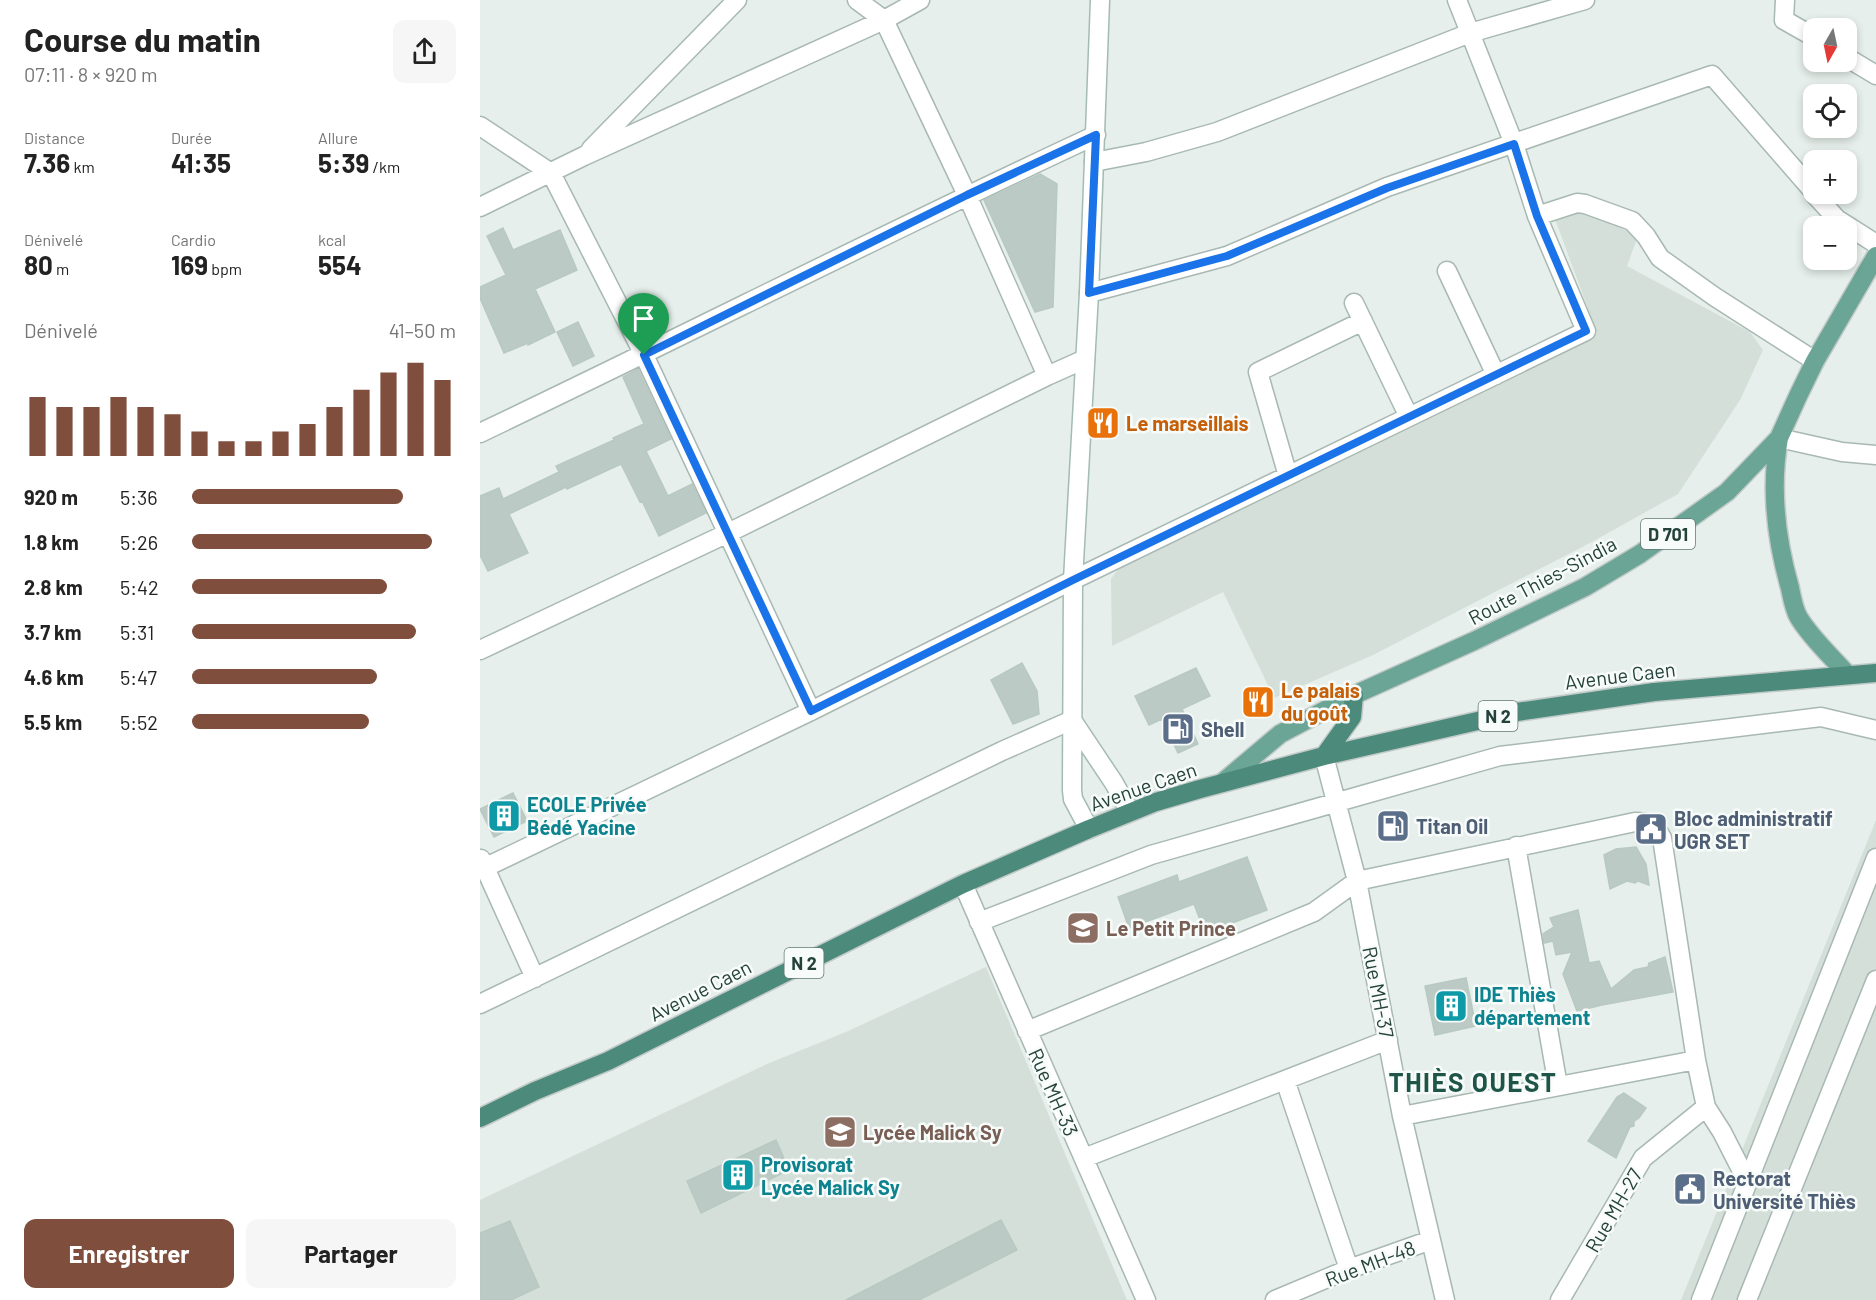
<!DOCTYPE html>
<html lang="fr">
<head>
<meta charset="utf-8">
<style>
	:root { --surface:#fff; --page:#f6f6f6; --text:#222; --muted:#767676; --accent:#804e3d }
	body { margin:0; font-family:Barlow,sans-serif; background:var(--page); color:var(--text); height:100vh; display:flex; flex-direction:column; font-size:22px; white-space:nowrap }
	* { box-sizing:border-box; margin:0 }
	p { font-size:20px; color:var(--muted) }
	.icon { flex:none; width:33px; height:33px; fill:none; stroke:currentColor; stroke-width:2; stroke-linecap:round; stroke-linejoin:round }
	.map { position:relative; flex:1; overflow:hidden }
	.panel { display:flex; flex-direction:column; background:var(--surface); width:480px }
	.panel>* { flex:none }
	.needle { width:39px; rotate:189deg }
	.buttons { position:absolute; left:1323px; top:18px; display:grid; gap:12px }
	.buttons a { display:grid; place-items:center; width:54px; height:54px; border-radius:12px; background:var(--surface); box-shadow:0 3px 9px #0003; font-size:30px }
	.pin { position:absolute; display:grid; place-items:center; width:51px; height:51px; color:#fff; margin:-62px -26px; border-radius:50% 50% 50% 0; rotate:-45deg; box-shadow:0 0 6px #0007 }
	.pin .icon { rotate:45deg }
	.round { display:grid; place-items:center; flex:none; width:63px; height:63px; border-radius:12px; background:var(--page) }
	.overview { display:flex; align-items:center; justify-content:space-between; height:102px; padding:0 24px }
	h1 { font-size:33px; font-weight:700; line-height:45px }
	.metrics { display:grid; grid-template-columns:repeat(3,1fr); gap:9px; height:102px; padding:6px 24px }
	.metrics div { display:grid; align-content:center }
	.metrics b { font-size:26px; font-weight:700 }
	.metrics small { font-size:16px; font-weight:400 }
	.metrics p { font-size:16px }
	.chart { height:168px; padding:12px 24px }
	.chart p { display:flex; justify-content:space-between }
	.chart svg { width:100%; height:108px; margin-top:6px; stroke:var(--accent); stroke-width:6 }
	.primary-button { display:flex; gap:12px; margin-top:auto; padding:12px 24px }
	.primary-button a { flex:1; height:69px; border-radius:12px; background:var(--accent); color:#fff; font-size:24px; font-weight:700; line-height:69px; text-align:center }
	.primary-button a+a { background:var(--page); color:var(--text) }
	ul { padding:0 24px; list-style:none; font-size:20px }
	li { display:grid; grid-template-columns:96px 72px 1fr; align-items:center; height:45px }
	li i { height:15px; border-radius:8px; background:var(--accent) }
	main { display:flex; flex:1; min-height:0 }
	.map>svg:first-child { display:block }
	.built { fill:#d4dfda }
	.building { fill:#bbcac4; stroke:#b8c9c2; stroke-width:1.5 }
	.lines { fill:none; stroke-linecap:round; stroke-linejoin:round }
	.minor-casing { stroke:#a8b8b2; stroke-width:21 }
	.tertiary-casing { stroke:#a8b8b2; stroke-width:21 }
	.secondary-casing { stroke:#a4bbb3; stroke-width:21 }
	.primary-casing { stroke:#c2cac8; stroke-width:21 }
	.trunk-casing { stroke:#c2cac8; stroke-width:21 }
	.minor { stroke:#fff; stroke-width:18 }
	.tertiary { stroke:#fff; stroke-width:18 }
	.secondary { stroke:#fff; stroke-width:18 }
	.primary { stroke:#6aa596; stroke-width:18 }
	.trunk { stroke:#4c8a7c; stroke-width:18 }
	.route-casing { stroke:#fff; stroke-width:12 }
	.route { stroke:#1a73e8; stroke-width:8 }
	.labels { text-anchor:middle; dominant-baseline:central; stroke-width:5; stroke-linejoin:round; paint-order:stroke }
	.shield { fill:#f7fbf9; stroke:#637a73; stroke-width:1.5 }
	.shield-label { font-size:18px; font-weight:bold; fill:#24423a }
	.food-label { font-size:20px; font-weight:bold; fill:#c56008; stroke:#f7fbf9; text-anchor:start }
	.street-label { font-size:20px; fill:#24423a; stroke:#f7fbf9 }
	.service-label { font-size:20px; font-weight:bold; fill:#4e5e75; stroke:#f7fbf9; text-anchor:start }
	.culture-label { font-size:20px; font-weight:bold; fill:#0d838f; stroke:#f7fbf9; text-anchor:start }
	.education-label { font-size:20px; font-weight:bold; fill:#785e54; stroke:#f7fbf9; text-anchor:start }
	.district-label { font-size:26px; font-weight:bold; letter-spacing:1.5px; fill:#1f5548; stroke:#f7fbf9 }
</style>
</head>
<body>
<main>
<section class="panel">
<div class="overview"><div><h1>Course du matin</h1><p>07:11 · 8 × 920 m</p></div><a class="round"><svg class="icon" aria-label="share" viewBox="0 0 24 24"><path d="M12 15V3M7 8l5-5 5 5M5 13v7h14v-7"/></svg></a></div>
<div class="metrics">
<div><p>Distance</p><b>7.36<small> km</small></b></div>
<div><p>Durée</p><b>41:35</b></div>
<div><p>Allure</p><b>5:39<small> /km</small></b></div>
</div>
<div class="metrics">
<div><p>Dénivelé</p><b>80<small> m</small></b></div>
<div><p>Cardio</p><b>169<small> bpm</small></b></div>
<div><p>kcal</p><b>554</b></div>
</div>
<div class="chart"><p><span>Dénivelé</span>41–50 m</p>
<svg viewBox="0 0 160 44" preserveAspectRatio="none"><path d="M5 44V20M15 44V24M25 44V24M35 44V20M45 44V24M55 44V27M65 44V34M75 44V38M85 44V38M95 44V34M105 44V31M115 44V24M125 44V17M135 44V10M145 44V6M155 44V13"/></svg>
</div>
<ul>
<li><b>920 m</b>5:36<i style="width:80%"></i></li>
<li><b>1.8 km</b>5:26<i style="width:91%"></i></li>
<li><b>2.8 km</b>5:42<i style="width:74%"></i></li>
<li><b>3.7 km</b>5:31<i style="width:85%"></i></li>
<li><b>4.6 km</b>5:47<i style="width:70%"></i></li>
<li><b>5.5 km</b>5:52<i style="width:67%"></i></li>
</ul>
<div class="primary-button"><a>Enregistrer</a><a>Partager</a></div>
</section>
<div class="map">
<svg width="1396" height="1300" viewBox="0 0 1396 1300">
	<rect width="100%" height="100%" fill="#e6efeb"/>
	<path class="built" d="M 1096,206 L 1158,236 L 1147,266 L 1270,332 L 1283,350 L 1260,400 L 1198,494 L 1110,543 L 893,655 L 794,698 L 743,592 L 632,646 L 631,579 L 639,568 L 794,489 L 1117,333 L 1075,219 Z
		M 1396,820 L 1396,1300 L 1201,1300 Z
		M 506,967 L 647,1300 L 0,1300 L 0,1200 L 287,1064 L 366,1032 Z"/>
	<path class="building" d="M 560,174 L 577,184 L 573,307 L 555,312 L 504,200 Z
		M 23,228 L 33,250 L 80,230 L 97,270 L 55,289 L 75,332 L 48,345 L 48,343 L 24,353 L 0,298 L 0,287 L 26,275 L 7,236 Z
		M 98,322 L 114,356 L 93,366 L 77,332 Z
		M 158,369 L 191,439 L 166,451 L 188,496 L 212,484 L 226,513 L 179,536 L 162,501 L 160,502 L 141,464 L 87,489 L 86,487 L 29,514 L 48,553 L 8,571 L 0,555 L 0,496 L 19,488 L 23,499 L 79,472 L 76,466 L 134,440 L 133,438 L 164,424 L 143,377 Z
		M 542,663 L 557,691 L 559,714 L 533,724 L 511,680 Z
		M 716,668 L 730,696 L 702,709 L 718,744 L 698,753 L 682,719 L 669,725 L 655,696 Z
		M 33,793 L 47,821 L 14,837 L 0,809 Z
		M 1156,847 L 1166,864 L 1169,885 L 1158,881 L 1155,883 L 1147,881 L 1130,889 L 1124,855 L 1136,849 Z
		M 767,857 L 787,910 L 725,933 L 714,904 L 649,928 L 638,897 L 697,875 L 699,882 Z
		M 1098,910 L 1109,963 L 1119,961 L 1131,989 L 1154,970 L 1168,967 L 1169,963 L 1185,957 L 1193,992 L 1122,1005 L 1097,1011 L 1083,974 L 1092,952 L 1076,955 L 1073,941 L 1064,943 L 1063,934 L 1074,927 L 1070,918 Z
		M 986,978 L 996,1026 L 955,1035 L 945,986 Z
		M 1144,1093 L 1166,1108 L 1159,1118 L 1154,1121 L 1154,1126 L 1150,1127 L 1136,1158 L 1108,1141 L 1137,1097 Z
		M 296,1140 L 309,1170 L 221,1213 L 207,1181 Z
		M 521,1220 L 537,1250 L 439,1300 L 366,1300 Z
		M 30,1221 L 59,1287 L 31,1300 L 0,1300 L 0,1233 Z"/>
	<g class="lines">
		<defs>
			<path id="minor" d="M 377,0 L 404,20 L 487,195 L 567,376
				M 1305,0 L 1304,20 L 1334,37
				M 1366,57 L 1396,75
				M 0,126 L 71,173 L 164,355 L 331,711
				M 111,149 L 257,0
				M 614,162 L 666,152 L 737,132 L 990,33 L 1105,0
				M 1334,194 L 1357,219 L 1396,244
				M 0,207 L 104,156 L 404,20 L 440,0
				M 1057,216 L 1097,203 L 1105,204 L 1152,221 L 1166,236 L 1180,258 L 1235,297 L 1335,361
				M 967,271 L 1016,375
				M 609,293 L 747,256 L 907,187 L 1232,75 L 1334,192
				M 874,303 L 929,417
				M 0,433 C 206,335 409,231 616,135
				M 1299,438 L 1362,452 L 1396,455
				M 808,476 L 778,372 L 883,321
				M 0,650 L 248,533 L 567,376 L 605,359
				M 844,756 L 877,881 L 922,1116 L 965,1300
				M 1036,846 L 1078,1086
				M 1,859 L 55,978
				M 0,870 L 331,711 L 593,580 L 1106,331 L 1057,216 L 1034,144 L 977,0
				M 483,884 L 666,1300
				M 499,922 L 671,855 L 1020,756 L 1341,717 L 1396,730
				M 0,1004 L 522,751 L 592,720
				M 547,1031 L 834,912 L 877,881 L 1155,822 C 1167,822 1176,826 1182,838 L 1216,1060 L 1226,1107 L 1242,1132 L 1267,1181
				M 805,1080 L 869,1269
				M 922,1116 L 1216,1060
				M 604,1158 L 908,1040
				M 795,1300 L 869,1269 L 951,1240
				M 1080,1300 L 1163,1158 L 1226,1107"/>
			<path id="tertiary" d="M 1221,1300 L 1396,858
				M 1267,1300 L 1396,980"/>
			<path id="secondary" d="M 592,720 L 634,783 L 650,812
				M 609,829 L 593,799 L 592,790 L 593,580 L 609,293 L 620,0"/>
			<path id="primary" d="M 1299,438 C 1290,488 1296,539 1310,588 C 1312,598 1314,610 1319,618 C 1332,639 1351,656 1367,674
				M 742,783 L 800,734 L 874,695 L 994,641 L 1105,587 L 1160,554 L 1247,492 L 1299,438 L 1318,396 L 1335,361 L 1396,256"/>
			<path id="trunk" d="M 844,756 L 872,717 L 874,695
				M 0,1118 L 55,1091 L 128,1061 L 483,884 L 609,829 L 676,802 L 720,789 L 844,756 L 1037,712 L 1174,692 L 1396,673"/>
		</defs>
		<use href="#minor" class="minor-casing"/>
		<use href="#tertiary" class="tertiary-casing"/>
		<use href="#secondary" class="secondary-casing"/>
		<use href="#primary" class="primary-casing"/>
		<use href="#trunk" class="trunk-casing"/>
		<use href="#minor" class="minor"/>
		<use href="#tertiary" class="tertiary"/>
		<use href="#secondary" class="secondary"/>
		<use href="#primary" class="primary"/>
		<use href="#trunk" class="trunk"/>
	</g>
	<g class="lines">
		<defs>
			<path id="route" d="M 616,135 L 609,293 L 747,256 L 907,188 L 1034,144 L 1057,216 L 1106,331 L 593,580 L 331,711 L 164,355 L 487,195 Z"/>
		</defs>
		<use href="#route" class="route-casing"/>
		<use href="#route" class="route"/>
	</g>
	<defs>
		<symbol id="restaurant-square" viewBox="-11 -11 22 22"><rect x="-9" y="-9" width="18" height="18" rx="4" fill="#e8710a" stroke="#f7fbf9"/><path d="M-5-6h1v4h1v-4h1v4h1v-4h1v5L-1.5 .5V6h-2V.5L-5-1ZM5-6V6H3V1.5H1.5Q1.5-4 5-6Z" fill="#fff"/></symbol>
		<symbol id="fuel-square" viewBox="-11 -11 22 22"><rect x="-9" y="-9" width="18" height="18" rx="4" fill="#5c6f8a" stroke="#f7fbf9"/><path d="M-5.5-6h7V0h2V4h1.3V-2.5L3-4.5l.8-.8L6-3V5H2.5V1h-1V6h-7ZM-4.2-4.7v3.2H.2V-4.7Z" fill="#fff"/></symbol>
		<symbol id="building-square" viewBox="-11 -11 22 22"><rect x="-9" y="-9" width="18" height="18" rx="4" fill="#0f9aa8" stroke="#f7fbf9"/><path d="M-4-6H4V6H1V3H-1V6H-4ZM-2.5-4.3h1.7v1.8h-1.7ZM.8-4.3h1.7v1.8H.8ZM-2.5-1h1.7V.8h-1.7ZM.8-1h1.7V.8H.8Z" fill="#fff"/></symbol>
		<symbol id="civic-square" viewBox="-11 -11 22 22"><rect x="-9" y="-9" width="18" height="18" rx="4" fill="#5c6f8a" stroke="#f7fbf9"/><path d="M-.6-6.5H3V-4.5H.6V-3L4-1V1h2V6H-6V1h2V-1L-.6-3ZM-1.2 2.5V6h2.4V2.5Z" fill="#fff"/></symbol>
		<symbol id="school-square" viewBox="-11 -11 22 22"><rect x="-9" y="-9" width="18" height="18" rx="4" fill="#8d6e63" stroke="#f7fbf9"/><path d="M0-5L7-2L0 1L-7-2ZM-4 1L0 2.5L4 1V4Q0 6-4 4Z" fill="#fff"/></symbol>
	</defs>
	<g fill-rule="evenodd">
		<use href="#restaurant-square" x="604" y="404" width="38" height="38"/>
		<use href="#restaurant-square" x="759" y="683" width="38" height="38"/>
		<use href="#fuel-square" x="679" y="710" width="38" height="38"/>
		<use href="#building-square" x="5" y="797" width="38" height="38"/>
		<use href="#fuel-square" x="894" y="807" width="38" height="38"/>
		<use href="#civic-square" x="1152" y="810" width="38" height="38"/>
		<use href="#school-square" x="584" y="909" width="38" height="38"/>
		<use href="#building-square" x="952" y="987" width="38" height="38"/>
		<use href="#school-square" x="341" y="1113" width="38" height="38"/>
		<use href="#building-square" x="239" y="1156" width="38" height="38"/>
		<use href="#civic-square" x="1191" y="1170" width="38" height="38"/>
	</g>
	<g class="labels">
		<g class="shield">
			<rect x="1161" y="519" width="54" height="30" rx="4.5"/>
			<rect x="998.5" y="701" width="39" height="30" rx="4.5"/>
			<rect x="304.5" y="948" width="39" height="30" rx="4.5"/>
		</g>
		<g class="shield-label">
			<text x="1188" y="534">D 701</text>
			<text x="1018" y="716">N 2</text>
			<text x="324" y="963">N 2</text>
		</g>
		<g class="food-label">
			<text x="646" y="423">Le marseillais</text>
			<text x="801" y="690">Le palais<tspan x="801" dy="23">du goût</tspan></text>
		</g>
		<g class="street-label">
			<text transform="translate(1062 580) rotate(-28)">Route Thies-Sindia</text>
			<text transform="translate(1140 675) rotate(-7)">Avenue Caen</text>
			<text transform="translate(663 786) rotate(-19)">Avenue Caen</text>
			<text transform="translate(220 990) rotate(-27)">Avenue Caen</text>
			<text transform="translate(899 992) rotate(79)">Rue MH-37</text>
			<text transform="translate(574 1092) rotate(66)">Rue MH-33</text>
			<text transform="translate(1133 1210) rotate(-60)">Rue MH-27</text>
			<text transform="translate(890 1263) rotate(-21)">Rue MH-48</text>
		</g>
		<g class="service-label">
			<text x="721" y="729">Shell</text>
			<text x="1194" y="818">Bloc administratif<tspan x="1194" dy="23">UGR SET</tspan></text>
			<text x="936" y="826">Titan Oil</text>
			<text x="1233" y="1178">Rectorat<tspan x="1233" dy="23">Université Thiès</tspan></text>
		</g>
		<g class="culture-label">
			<text x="47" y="804">ECOLE Privée<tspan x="47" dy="23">Bédé Yacine</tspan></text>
			<text x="994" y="994">IDE Thiès<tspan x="994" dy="23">département</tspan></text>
			<text x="281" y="1164">Provisorat<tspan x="281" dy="23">Lycée Malick Sy</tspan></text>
		</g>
		<g class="education-label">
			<text x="626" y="928">Le Petit Prince</text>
			<text x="383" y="1132">Lycée Malick Sy</text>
		</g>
		<g class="district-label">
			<text x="993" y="1081">THIÈS OUEST</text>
		</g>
	</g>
</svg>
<div class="buttons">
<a><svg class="needle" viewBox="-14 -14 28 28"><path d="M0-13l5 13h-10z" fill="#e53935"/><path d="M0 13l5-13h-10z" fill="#767676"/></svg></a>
<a><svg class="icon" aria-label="locate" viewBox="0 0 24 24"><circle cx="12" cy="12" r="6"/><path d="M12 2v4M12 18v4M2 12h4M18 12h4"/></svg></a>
<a>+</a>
<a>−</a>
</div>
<div class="pin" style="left:164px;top:355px;background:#1e9e55"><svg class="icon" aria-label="arrive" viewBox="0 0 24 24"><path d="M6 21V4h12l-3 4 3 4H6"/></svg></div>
</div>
</main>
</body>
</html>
